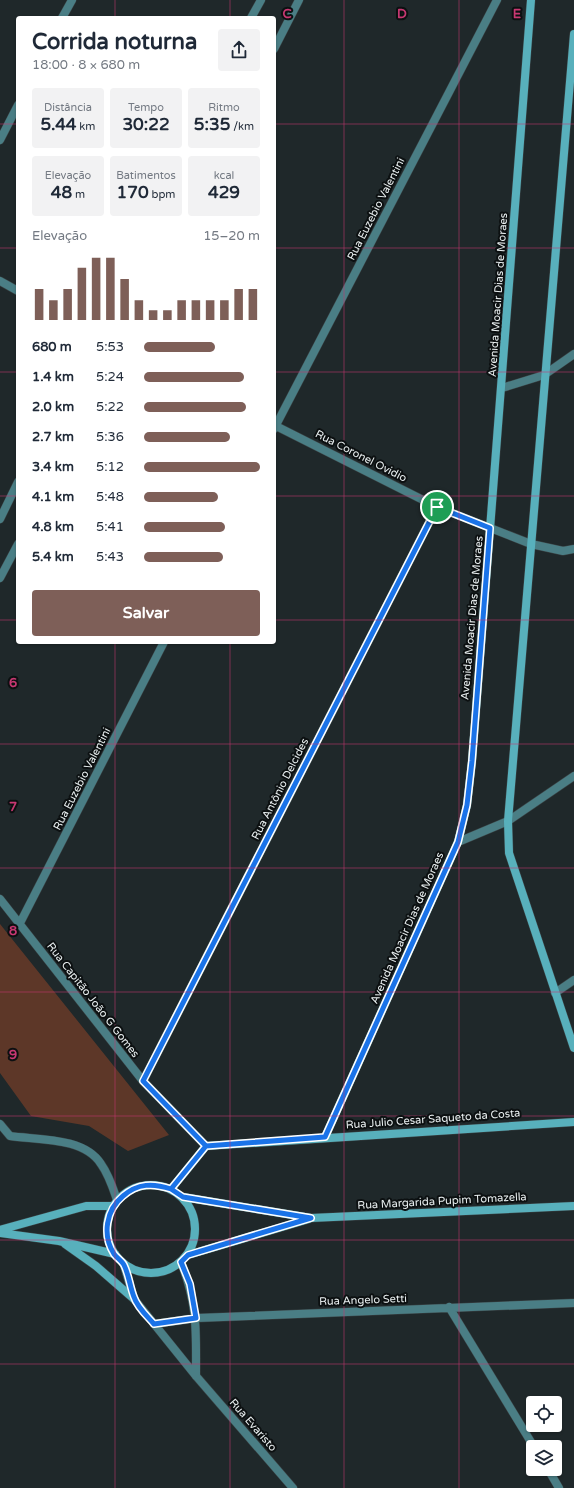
<!DOCTYPE html>
<html lang="pt">
<head>
<meta charset="utf-8">
<style>
	:root { --surface:#fff; --page:#f2f2f3; --text:#1f2937; --muted:#747a83; --accent:#7e5f58 }
	body { margin:0; font-family:"Varela Round",sans-serif; background:var(--page); color:var(--text); height:100vh; display:flex; flex-direction:column; font-size:15px; white-space:nowrap }
	* { box-sizing:border-box; margin:0 }
	p { font-size:13px; color:var(--muted) }
	.icon { flex:none; width:22px; height:22px; fill:none; stroke:currentColor; stroke-width:2; stroke-linecap:round; stroke-linejoin:round }
	.map { position:relative; flex:1; overflow:hidden }
	.panel { position:absolute; left:16px; top:16px; width:260px; height:628px; display:flex; flex-direction:column; background:var(--surface); border-radius:4px; box-shadow:0 1px 3px #0004 }
	.panel>* { flex:none }
	.tools { position:absolute; left:526px; top:1396px; display:grid; gap:8px }
	.tools a { display:grid; place-items:center; width:36px; height:36px; border-radius:4px; background:var(--surface); box-shadow:0 1px 3px #0004; font-size:20px }
	.pin { position:absolute; display:grid; place-items:center; width:34px; height:34px; color:#fff; margin:-17px; border:2px solid #fff; border-radius:50%; box-shadow:0 1px 4px #0007 }
	.round { display:grid; place-items:center; flex:none; width:42px; height:42px; border-radius:4px; background:var(--page) }
	.overview { display:flex; align-items:center; justify-content:space-between; height:68px; padding:0 16px }
	h1 { font-size:22px; font-weight:800; line-height:30px }
	.figures { display:grid; grid-template-columns:repeat(3,1fr); gap:6px; height:68px; padding:4px 16px }
	.figures div { display:grid; align-content:center; border-radius:4px; background:var(--page); text-align:center }
	.figures b { font-size:17px; font-weight:800 }
	.figures small { font-size:11px; font-weight:400 }
	.figures p { font-size:11px }
	.chart { height:112px; padding:8px 16px }
	.chart p { display:flex; justify-content:space-between }
	.chart svg { width:100%; height:72px; margin-top:4px; stroke:var(--accent); stroke-width:6 }
	.primary-button { display:flex; gap:8px; margin-top:auto; padding:8px 16px }
	.primary-button a { flex:1; height:46px; border-radius:4px; background:var(--accent); color:#fff; font-size:16px; font-weight:800; line-height:46px; text-align:center }
	ul { padding:0 16px; list-style:none; font-size:13px }
	li { display:grid; grid-template-columns:64px 48px 1fr; align-items:center; height:30px }
	li i { height:10px; border-radius:5px; background:var(--accent) }
	.map>svg:first-child { display:block }
	.green { fill:#5d3728 }
	.lines { fill:none; stroke-linecap:round; stroke-linejoin:round }
	.street-casing { stroke:#3b4446; stroke-width:9 }
	.secondary-casing { stroke:#3b4446; stroke-width:9 }
	.street { stroke:#4a7e85; stroke-width:8 }
	.secondary { stroke:#58b0bc; stroke-width:8 }
	.route-casing { stroke:#fff; stroke-width:8 }
	.route { stroke:#1a73e8; stroke-width:5 }
	.grid { fill:none; stroke:#c83872; stroke-width:1; stroke-opacity:0.55 }
	.labels { text-anchor:middle; dominant-baseline:central; stroke-width:4; stroke-linejoin:round; paint-order:stroke }
	.street-label { font-size:11px; fill:#eaf0f1; stroke:#0c1011 }
	.grid-label { font-size:13px; text-anchor:middle; font-weight:bold; fill:#c83872; stroke:#0c1011; stroke-width:4; stroke-linejoin:round; paint-order:stroke }
</style>
</head>
<body>
<div class="map">
<svg width="574" height="1488" viewBox="0 0 574 1488">
	<rect width="100%" height="100%" fill="#1f282a"/>
	<path class="green" d="M 0,924 L 169,1135 L 128,1151 L 89,1126 L 31,1116 L 0,1073 Z"/>
	<g class="lines">
		<defs>
			<path id="street" d="M 62,18 L 72,0
				M 251,18 L 261,0
				M 274,49 L 299,0
				M 0,140 L 18,105
				M 0,281 L 18,291
				M 502,388 L 544,375 L 574,354
				M 274,425 L 437,507 L 531,544 L 563,551 L 574,549
				M 274,429 L 497,0
				M 0,519 L 18,482
				M 0,578 L 18,544
				M 458,842 L 508,821 L 574,776
				M 0,899 L 143,1081 L 206,1146
				M 19,925 L 164,642
				M 555,993 L 574,980
				M 143,1081 L 437,507
				M 0,1124 L 10,1136 C 38,1140 84,1137 101,1164 C 109,1175 113,1188 117,1200
				M 181,1262 C 198,1305 196,1331 196,1376
				M 124,1265 L 134,1299 L 196,1376 L 293,1488
				M 449,1307 L 534,1447
				M 154,1324 L 197,1318 L 574,1303
				M 548,1469 L 559,1488"/>
			<path id="secondary" d="M 574,34 L 508,821 L 509,853 L 574,1048
				M 325,1137 L 458,842 L 467,805 L 472,761 L 531,0
				M107 1229a44 44 0 1 1 88 0a44 44 0 1 1-88 0Z
				M 171,1189 L 206,1146 L 574,1122
				M 183,1197 L 311,1218 L 574,1206
				M 0,1230 L 86,1206 L 113,1206
				M 0,1233 L 59,1241 L 115,1254
				M 65,1244 L 96,1266 L 134,1299
				M 188,1255 L 309,1219"/>
		</defs>
		<use href="#street" class="street-casing"/>
		<use href="#secondary" class="secondary-casing"/>
		<use href="#street" class="street"/>
		<use href="#secondary" class="secondary"/>
	</g>
	<g class="lines">
		<defs>
			<path id="route" d="M 437,507 L 143,1081 L 206,1146 L 171,1189 C 153,1183 138,1183 123,1196 C 106,1210 102,1235 114,1254 C 117,1258 122,1261 124,1265 C 129,1275 130,1287 134,1297 C 137,1307 147,1316 154,1324 L 196,1318 L 190,1284 L 181,1262 L 188,1255 L 311,1218 L 183,1197 L 171,1189 L 206,1146 L 325,1137 L 458,842 L 467,805 L 472,761 L 490,528 L 437,507"/>
		</defs>
		<use href="#route" class="route-casing"/>
		<use href="#route" class="route"/>
	</g>
	<path class="grid" d="M 115,0 L 115,18M 230,0 L 230,18M 344,0 L 344,1488M 459,0 L 459,1488M 0,124 L 18,124M 274,124 L 574,124M 0,248 L 18,248M 274,248 L 574,248M 0,372 L 18,372M 274,372 L 574,372M 0,496 L 18,496M 274,496 L 574,496M 0,620 L 18,620M 274,620 L 574,620M 115,642 L 115,1488M 230,642 L 230,1488M 0,744 L 574,744M 0,868 L 574,868M 0,992 L 574,992M 0,1116 L 574,1116M 0,1240 L 574,1240M 0,1364 L 574,1364"/>
	<g class="labels">
		<g class="street-label">
			<text transform="translate(376 209) rotate(-63)">Rua Euzebio Valentini</text>
			<text transform="translate(498 295) rotate(-86)">Avenida Moacir Dias de Moraes</text>
			<text transform="translate(361 456) rotate(27)">Rua Coronel Ovidio</text>
			<text transform="translate(472 618) rotate(-85)">Avenida Moacir Dias de Moraes</text>
			<text transform="translate(82 779) rotate(-63)">Rua Euzebio Valentini</text>
			<text transform="translate(280 789) rotate(-63)">Rua Antônio Delcides</text>
			<text transform="translate(407 928) rotate(-66)">Avenida Moacir Dias de Moraes</text>
			<text transform="translate(93 1000) rotate(52)">Rua Capitão João G Gomes</text>
			<text transform="translate(433 1119) rotate(-4)">Rua Julio Cesar Saqueto da Costa</text>
			<text transform="translate(442 1201) rotate(-3)">Rua Margarida Pupim Tomazella</text>
			<text transform="translate(363 1300) rotate(-2)">Rua Angelo Setti</text>
			<text transform="translate(253 1425) rotate(49)">Rua Evaristo</text>
		</g>
	</g>
	<g class="grid-label">
		<text x="287" y="18">C</text>
		<text x="402" y="18">D</text>
		<text x="517" y="18">E</text>
		<text x="13" y="687">6</text>
		<text x="13" y="811">7</text>
		<text x="13" y="935">8</text>
		<text x="13" y="1059">9</text>
	</g>
</svg>
<div class="tools">
<a><svg class="icon" aria-label="locate" viewBox="0 0 24 24"><circle cx="12" cy="12" r="6"/><path d="M12 2v4M12 18v4M2 12h4M18 12h4"/></svg></a>
<a><svg class="icon" aria-label="layers" viewBox="0 0 24 24"><path d="M12 4l9 5-9 5-9-5zM3 14l9 5 9-5"/></svg></a>
</div>
<div class="pin" style="left:437px;top:507px;background:#1e9e55"><svg class="icon" aria-label="arrive" viewBox="0 0 24 24"><path d="M6 21V4h12l-3 4 3 4H6"/></svg></div>
<section class="panel">
<div class="overview"><div><h1>Corrida noturna</h1><p>18:00 · 8 × 680 m</p></div><a class="round"><svg class="icon" aria-label="share" viewBox="0 0 24 24"><path d="M12 15V3M7 8l5-5 5 5M5 13v7h14v-7"/></svg></a></div>
<div class="figures">
<div><p>Distância</p><b>5.44<small> km</small></b></div>
<div><p>Tempo</p><b>30:22</b></div>
<div><p>Ritmo</p><b>5:35<small> /km</small></b></div>
</div>
<div class="figures">
<div><p>Elevação</p><b>48<small> m</small></b></div>
<div><p>Batimentos</p><b>170<small> bpm</small></b></div>
<div><p>kcal</p><b>429</b></div>
</div>
<div class="chart"><p><span>Elevação</span>15–20 m</p>
<svg viewBox="0 0 160 44" preserveAspectRatio="none"><path d="M5 44V25M15 44V32M25 44V25M35 44V12M45 44V6M55 44V6M65 44V19M75 44V32M85 44V38M95 44V38M105 44V32M115 44V32M125 44V32M135 44V32M145 44V25M155 44V25"/></svg>
</div>
<ul>
<li><b>680 m</b>5:53<i style="width:61%"></i></li>
<li><b>1.4 km</b>5:24<i style="width:86%"></i></li>
<li><b>2.0 km</b>5:22<i style="width:88%"></i></li>
<li><b>2.7 km</b>5:36<i style="width:74%"></i></li>
<li><b>3.4 km</b>5:12<i style="width:100%"></i></li>
<li><b>4.1 km</b>5:48<i style="width:64%"></i></li>
<li><b>4.8 km</b>5:41<i style="width:70%"></i></li>
<li><b>5.4 km</b>5:43<i style="width:68%"></i></li>
</ul>
<div class="primary-button"><a>Salvar</a></div>
</section>
</div>
</body>
</html>
